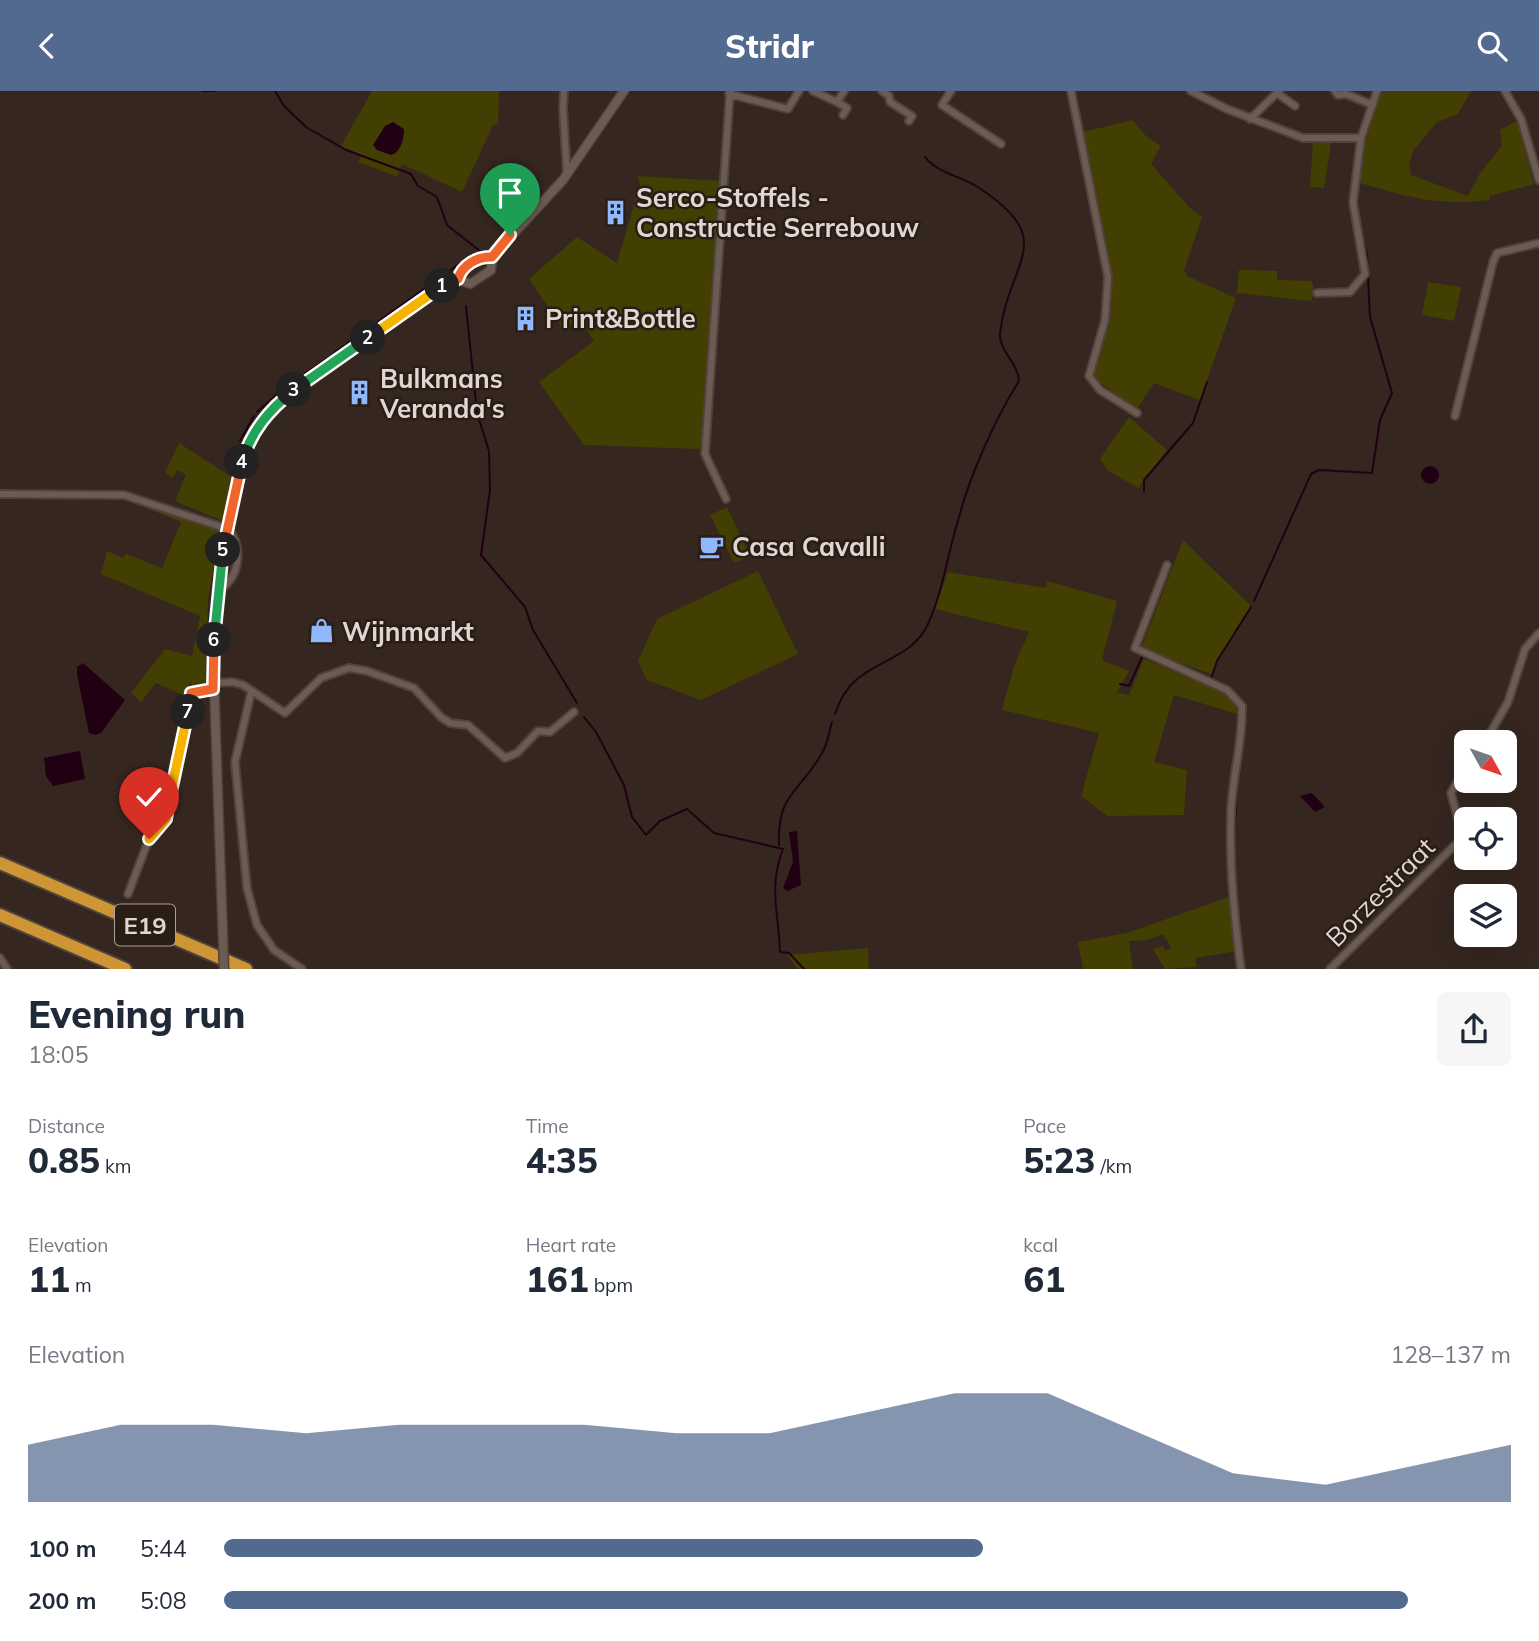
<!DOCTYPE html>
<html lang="en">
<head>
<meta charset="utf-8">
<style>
	:root { --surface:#fff; --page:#f6f6f7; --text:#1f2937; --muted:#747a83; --accent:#526990 }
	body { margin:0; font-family:Mulish,sans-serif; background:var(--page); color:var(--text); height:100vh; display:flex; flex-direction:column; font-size:26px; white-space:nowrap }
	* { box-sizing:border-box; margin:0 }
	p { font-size:23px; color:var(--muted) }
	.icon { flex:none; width:38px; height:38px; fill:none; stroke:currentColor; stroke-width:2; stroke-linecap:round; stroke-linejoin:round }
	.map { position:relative; height:878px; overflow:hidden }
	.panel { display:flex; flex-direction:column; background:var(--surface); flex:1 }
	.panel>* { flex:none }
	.needle { width:46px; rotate:130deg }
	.buttons { position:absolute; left:1454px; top:639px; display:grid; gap:14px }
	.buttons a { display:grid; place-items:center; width:63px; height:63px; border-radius:10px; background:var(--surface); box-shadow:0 7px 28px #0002; font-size:35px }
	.pin { position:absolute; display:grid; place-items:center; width:60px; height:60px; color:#fff; margin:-72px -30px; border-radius:50% 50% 50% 0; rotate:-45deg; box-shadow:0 0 7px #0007 }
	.pin .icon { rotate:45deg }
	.km { position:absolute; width:35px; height:35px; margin:-18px; border-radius:50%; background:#222; color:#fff; font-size:19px; line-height:35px; text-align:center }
	.round { display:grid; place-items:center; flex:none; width:74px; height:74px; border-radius:10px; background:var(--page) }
	.headline { display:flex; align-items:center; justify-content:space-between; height:119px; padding:0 28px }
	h1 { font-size:38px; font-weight:800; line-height:52px }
	.figures { display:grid; grid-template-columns:repeat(3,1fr); gap:10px; height:119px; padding:7px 28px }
	.figures div { display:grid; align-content:center }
	.figures b { font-size:35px; font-weight:800 }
	.figures small { font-size:19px; font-weight:400 }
	.figures p { font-size:19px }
	.chart { height:196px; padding:14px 28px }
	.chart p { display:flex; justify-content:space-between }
	.chart svg { width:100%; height:126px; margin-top:7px; fill:var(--accent); opacity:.7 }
	ul { padding:0 28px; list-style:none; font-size:23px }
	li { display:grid; grid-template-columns:112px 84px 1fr; align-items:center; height:52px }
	li i { height:18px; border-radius:9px; background:var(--accent) }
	header { display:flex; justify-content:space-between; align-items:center; height:91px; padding:0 28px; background:var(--accent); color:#fff; font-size:32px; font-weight:800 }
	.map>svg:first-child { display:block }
	.green { fill:#433f02 }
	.water { fill:#220013 }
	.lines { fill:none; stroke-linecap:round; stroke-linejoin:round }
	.stream { stroke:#220013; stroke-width:2 }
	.minor-casing { stroke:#4f433d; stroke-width:10 }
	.tertiary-casing { stroke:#4f433d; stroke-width:11 }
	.motorway-casing { stroke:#4f433d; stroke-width:16 }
	.minor { stroke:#6b5b53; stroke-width:6 }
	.tertiary { stroke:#6b5b53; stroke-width:8 }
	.motorway { stroke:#ce9535; stroke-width:12 }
	.tertiary-bridge-casing { stroke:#4f433d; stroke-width:11; stroke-linecap:butt }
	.tertiary-bridge { stroke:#6b5b53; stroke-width:8 }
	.split-1-casing { stroke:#fff; stroke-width:14 }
	.split-2-casing { stroke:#fff; stroke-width:14 }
	.split-3-casing { stroke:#fff; stroke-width:14 }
	.split-4-casing { stroke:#fff; stroke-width:14 }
	.split-5-casing { stroke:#fff; stroke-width:14 }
	.split-6-casing { stroke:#fff; stroke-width:14 }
	.split-7-casing { stroke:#fff; stroke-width:14 }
	.split-8-casing { stroke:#fff; stroke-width:14 }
	.split-9-casing { stroke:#fff; stroke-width:14 }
	.split-1 { stroke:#f0652b; stroke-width:9 }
	.split-2 { stroke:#f5b400; stroke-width:9 }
	.split-3 { stroke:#22a559; stroke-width:9 }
	.split-4 { stroke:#22a559; stroke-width:9 }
	.split-5 { stroke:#f0652b; stroke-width:9 }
	.split-6 { stroke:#22a559; stroke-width:9 }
	.split-7 { stroke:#f0652b; stroke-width:9 }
	.split-8 { stroke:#f5b400; stroke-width:9 }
	.split-9 { stroke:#f5b400; stroke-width:9 }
	.labels { text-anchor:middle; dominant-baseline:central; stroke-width:5; stroke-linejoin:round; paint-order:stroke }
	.shield { fill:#2a1d16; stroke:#aa9f9a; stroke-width:2 }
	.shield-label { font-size:24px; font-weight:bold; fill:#e1d7d2 }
	.poi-label { font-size:26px; font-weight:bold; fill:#e1d7d2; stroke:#2a1d16; text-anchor:start }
	.street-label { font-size:26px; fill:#e1d7d2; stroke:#2a1d16 }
</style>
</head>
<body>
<header><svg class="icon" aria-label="back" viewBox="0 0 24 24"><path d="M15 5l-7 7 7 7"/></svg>Stridr<svg class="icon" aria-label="search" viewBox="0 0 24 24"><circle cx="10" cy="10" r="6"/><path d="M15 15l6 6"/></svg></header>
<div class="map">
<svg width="1539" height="878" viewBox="0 0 1539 878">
	<rect width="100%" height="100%" fill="#35261f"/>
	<path class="green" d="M 372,0 L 499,0 L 498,33 L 493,34 L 462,101 L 402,73 L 397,86 L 358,71 L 362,64 L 341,55 Z
		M 1379,0 L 1471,0 L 1458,23 L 1436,32 L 1413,60 L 1409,73 L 1411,84 L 1468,105 L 1480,82 L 1502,55 L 1500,39 L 1517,30 L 1534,93 L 1489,105 L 1490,109 C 1436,115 1407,106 1357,91 L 1364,50 Z
		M 1133,29 L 1146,45 L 1161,55 L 1151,73 L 1190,117 L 1202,126 L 1184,179 L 1187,185 L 1236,207 L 1200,309 L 1154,292 L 1137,318 L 1092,286 L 1105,228 L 1108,163 L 1083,41 Z
		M 1313,52 L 1331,52 L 1324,97 L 1310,96 Z
		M 637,85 L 722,90 L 703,353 L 698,358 L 584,354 L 539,291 L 594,250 L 579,228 L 564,239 L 529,188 L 577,146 L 617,172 L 640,93 Z
		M 1239,179 L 1277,180 L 1277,189 L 1312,190 L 1314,201 L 1311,210 L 1237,202 Z
		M 1428,191 L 1461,196 L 1454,230 L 1422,224 Z
		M 1129,326 L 1167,359 L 1138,397 L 1107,379 L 1100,368 Z
		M 179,352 L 233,387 L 223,430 L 175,410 L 186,384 L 178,379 L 172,387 L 165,381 Z
		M 133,407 L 221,438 L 208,508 L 206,594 L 199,597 L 189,592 L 186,605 L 156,592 L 141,611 L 131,602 L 165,558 L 192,565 L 200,525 L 101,483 L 107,460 L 123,467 L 126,463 L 162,477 L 181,431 L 132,411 Z
		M 727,416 L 750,465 L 734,472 L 710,424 Z
		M 1183,449 L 1251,515 L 1211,583 L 1141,558 Z
		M 758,480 L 798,563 L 701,609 L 647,589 L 638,570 L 657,528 Z
		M 948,481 L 1046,497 L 1047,490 L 1117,510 L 1102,569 L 1129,580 L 1117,602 L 1129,604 L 1144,568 L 1226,602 L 1238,615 L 1237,623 L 1174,604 L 1154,671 L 1187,679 L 1184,724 L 1107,725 L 1081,705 L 1099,642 L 1002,619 L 1014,575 L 1029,541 L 935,518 Z
		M 1229,806 L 1237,860 L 1195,867 L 1197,876 L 1165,878 L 1153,858 L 1163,855 L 1165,860 L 1171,857 L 1163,843 L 1148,849 L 1129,850 L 1133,878 L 1083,878 L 1078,851 L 1127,842 Z
		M 868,857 L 869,878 L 798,878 L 787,864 Z"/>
	<path class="water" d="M 393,31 L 404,38 C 404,47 401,62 391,64 L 377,59 L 373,54 L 385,35 Z
		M1421 384a9 9 0 1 1 18 0a9 9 0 1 1-18 0Z
		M 83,572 L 125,609 L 101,642 L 95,644 L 89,642 L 77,583 L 77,576 Z
		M 80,660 L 85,688 L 53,695 L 46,685 L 44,667 Z
		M 1311,702 L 1313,703 L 1325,716 L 1315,721 L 1300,705 Z
		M 797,740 L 801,794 L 787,800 L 783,797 L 793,771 L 789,741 Z"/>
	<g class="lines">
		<path class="stream" d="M 202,0 L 215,0
			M 275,0 L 284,15 L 306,36 L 346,59 L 411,83 L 418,95 L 437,106 L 447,134 L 480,160
			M 1359,91 L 1363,54 L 1380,0
			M 1357,106 L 1358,125
			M 443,185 L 471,164
			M 466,215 L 477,322 L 489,360 L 490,399 L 481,464 L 525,516 L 533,539 L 577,612
			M 363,257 L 389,238
			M 334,262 L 434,191
			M 332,279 L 357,262
			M 307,297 L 323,286
			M 257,321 L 282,299 L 326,268
			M 264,335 L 276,321 L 301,302
			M 240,350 L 254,325
			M 1144,401 L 1144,389 L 1193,332 L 1207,291
			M 1254,510 L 1311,383 L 1319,379 L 1372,382 L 1380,329 L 1392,302 L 1370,226 L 1367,164 L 1360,137
			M 1516,576 L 1521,562
			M 1211,588 L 1217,570 L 1251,516
			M 1215,590 L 1230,597 L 1244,612
			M 1120,593 L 1129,595 L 1143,564 L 1153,569
			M 835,623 C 853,565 907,578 928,533 C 943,500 948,461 959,426 C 971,382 995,328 1019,290 C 1018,271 999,261 1000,242 C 1009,168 1061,149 976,95 C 958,84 939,83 925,66
			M 584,626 L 596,641 L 624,694 L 632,726 L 646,744 L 660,730 L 687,718 L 714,742 L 783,758 C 768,796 779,824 780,861 L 789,862 L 804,878
			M 1450,715 L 1457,738
			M 779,754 C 777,701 800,702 822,662 C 828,652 829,641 832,631
			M 1234,755 L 1237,691
			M 1427,777 L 1432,772
			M 1358,845 L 1400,803
			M 1326,878 L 1354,849"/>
		<defs>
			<path id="minor" d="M 564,0 L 563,17 L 567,83
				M 813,0 L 837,11 L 844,0
				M 882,0 L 889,5 L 890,11 L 912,25 L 909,30
				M 951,0 L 942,14 L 1001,53
				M 1071,0 L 1108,186 L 1105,229 L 1089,285 L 1100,299 L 1137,322
				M 1191,0 L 1227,18 L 1303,47 L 1361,47
				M 1335,0 L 1338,4 L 1346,3 L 1373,14
				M 1505,0 L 1521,28 L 1539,89
				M 1277,2 L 1295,15
				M 729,3 L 788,18 L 799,0
				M 837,11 L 847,17 L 843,24
				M 1250,28 L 1279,0
				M 1317,202 L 1350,201 L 1365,183 L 1353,111 L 1361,47 L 1377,0
				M 1455,325 L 1493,171 L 1497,162 L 1539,152
				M 0,403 L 124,404 L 228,438 C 244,454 240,491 217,499
				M 726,408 L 705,363 L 730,0
				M 1167,474 L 1135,557 L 1227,599 L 1242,615 C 1243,650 1232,687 1231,722 C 1229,775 1234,826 1241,878
				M 213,592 L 233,591 L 243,594 L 285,622 L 321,587 L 349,577 L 367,580 L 414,597 L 441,626 L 450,632 L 468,634 L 505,667 L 517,662 L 538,640 L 550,641 L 574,621
				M 251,602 L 235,671 L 247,797 L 257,834 L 274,859 L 302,878
				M 1485,651 L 1508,611 L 1525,558 L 1539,542
				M 128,803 L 149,748 L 166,728 L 192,602 L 213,598
				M 0,867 L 7,878
				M 1330,878 L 1458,751 L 1461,740 L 1451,702 L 1466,675"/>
			<path id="tertiary" d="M 458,188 L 470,193 L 491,179 L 492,166 L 563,89 L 624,0
				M 223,849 L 213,562 L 219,485 L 243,368 L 256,337 L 274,314 L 443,194 L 458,188 C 462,174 478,165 492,166"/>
			<path id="motorway" d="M 0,772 L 246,878
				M 0,824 L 125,878"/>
		</defs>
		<use href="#minor" class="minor-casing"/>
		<use href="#tertiary" class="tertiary-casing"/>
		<use href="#motorway" class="motorway-casing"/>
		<use href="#minor" class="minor"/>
		<use href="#tertiary" class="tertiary"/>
		<use href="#motorway" class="motorway"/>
		<defs>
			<path id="tertiary-bridge" d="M 223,849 L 224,878"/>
		</defs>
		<use href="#tertiary-bridge" class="tertiary-bridge-casing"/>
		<use href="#tertiary-bridge" class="tertiary-bridge"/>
	</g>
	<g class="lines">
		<defs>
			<path id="split-1" d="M 442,195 L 458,188 C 462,174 478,165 492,166 L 510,144"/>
			<path id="split-2" d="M 368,247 L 442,195"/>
			<path id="split-3" d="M 294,299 L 368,247"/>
			<path id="split-4" d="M 242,371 C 251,340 269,319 294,299"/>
			<path id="split-5" d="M 223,459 L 242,371"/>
			<path id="split-6" d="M 214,549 L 223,459"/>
			<path id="split-7" d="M 188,621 L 191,602 L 213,598 L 214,549"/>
			<path id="split-8" d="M 169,710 L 188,621"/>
			<path id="split-9" d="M 149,748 L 166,728 L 169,710"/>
		</defs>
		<use href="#split-1" class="split-1-casing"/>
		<use href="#split-2" class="split-2-casing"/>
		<use href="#split-3" class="split-3-casing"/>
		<use href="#split-4" class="split-4-casing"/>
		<use href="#split-5" class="split-5-casing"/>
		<use href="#split-6" class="split-6-casing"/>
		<use href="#split-7" class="split-7-casing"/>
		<use href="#split-8" class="split-8-casing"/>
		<use href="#split-9" class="split-9-casing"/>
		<use href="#split-1" class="split-1"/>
		<use href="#split-2" class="split-2"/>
		<use href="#split-3" class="split-3"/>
		<use href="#split-4" class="split-4"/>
		<use href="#split-5" class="split-5"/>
		<use href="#split-6" class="split-6"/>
		<use href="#split-7" class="split-7"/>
		<use href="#split-8" class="split-8"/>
		<use href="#split-9" class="split-9"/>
	</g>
	<defs>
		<symbol id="building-bare" viewBox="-9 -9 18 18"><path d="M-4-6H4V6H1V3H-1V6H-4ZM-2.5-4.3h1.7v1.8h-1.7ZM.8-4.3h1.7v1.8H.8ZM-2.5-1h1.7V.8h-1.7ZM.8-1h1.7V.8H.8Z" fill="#90b8fd" stroke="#2a1d16" stroke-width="2.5" paint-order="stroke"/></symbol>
		<symbol id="cafe-bare" viewBox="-9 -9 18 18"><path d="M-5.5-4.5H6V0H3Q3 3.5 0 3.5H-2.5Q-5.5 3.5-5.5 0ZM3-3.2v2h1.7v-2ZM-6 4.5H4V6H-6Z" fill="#90b8fd" stroke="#2a1d16" stroke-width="2.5" paint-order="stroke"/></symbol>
		<symbol id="shop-bare" viewBox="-9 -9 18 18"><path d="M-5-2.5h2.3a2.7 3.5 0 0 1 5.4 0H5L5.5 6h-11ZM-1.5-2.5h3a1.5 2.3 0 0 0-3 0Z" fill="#90b8fd" stroke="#2a1d16" stroke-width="2.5" paint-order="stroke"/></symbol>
	</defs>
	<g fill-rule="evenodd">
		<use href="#building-bare" x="598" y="104" width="35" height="35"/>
		<use href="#building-bare" x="508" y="210" width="35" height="35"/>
		<use href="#building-bare" x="342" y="284" width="35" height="35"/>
		<use href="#cafe-bare" x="694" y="438" width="35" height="35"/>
		<use href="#shop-bare" x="304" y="522" width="35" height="35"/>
	</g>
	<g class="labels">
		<rect class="shield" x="115" y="813.5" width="60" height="41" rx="5"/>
		<g class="shield-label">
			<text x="145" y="834">E19</text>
		</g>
		<g class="poi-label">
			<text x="636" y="106">Serco-Stoffels -<tspan x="636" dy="30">Constructie Serrebouw</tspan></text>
			<text x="545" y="227">Print&amp;Bottle</text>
			<text x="380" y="287">Bulkmans<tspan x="380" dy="30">Veranda's</tspan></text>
			<text x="732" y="455">Casa Cavalli</text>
			<text x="342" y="540">Wijnmarkt</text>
		</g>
		<g class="street-label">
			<text transform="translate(1380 801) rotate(-45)">Borzestraat</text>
		</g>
	</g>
</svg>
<div class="buttons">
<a><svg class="needle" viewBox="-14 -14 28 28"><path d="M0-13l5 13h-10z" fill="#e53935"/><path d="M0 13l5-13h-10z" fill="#747a83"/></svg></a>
<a><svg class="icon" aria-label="locate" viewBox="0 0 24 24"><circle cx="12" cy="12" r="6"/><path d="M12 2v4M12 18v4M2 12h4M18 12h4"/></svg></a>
<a><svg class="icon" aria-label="layers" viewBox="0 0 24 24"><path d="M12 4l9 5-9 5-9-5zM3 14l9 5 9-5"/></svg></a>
</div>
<div class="pin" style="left:510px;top:144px;background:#1e9e55"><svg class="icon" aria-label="arrive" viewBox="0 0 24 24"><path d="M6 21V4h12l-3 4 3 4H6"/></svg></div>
<div class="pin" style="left:149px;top:748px;background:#d93025"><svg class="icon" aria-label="check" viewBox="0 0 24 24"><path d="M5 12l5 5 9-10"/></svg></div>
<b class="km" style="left:442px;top:195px">1</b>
<b class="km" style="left:368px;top:247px">2</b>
<b class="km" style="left:294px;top:299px">3</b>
<b class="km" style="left:242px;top:371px">4</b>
<b class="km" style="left:223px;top:459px">5</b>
<b class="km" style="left:214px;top:549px">6</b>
<b class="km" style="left:188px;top:621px">7</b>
</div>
<section class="panel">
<div class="headline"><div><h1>Evening run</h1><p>18:05</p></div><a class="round"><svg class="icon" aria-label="share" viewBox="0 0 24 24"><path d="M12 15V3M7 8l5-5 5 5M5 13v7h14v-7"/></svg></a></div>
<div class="figures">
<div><p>Distance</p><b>0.85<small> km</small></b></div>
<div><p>Time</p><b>4:35</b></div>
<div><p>Pace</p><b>5:23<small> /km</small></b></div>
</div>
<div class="figures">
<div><p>Elevation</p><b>11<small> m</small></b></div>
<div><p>Heart rate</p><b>161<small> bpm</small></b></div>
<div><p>kcal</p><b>61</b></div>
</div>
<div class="chart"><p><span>Elevation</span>128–137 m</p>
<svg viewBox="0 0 160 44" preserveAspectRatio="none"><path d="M0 44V24L10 17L20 17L30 20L40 17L50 17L60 17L70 20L80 20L90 13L100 6L110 6L120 20L130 34L140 38L150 31L160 24V44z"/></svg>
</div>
<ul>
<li><b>100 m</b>5:44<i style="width:59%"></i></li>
<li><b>200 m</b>5:08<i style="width:92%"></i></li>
</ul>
</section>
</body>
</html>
